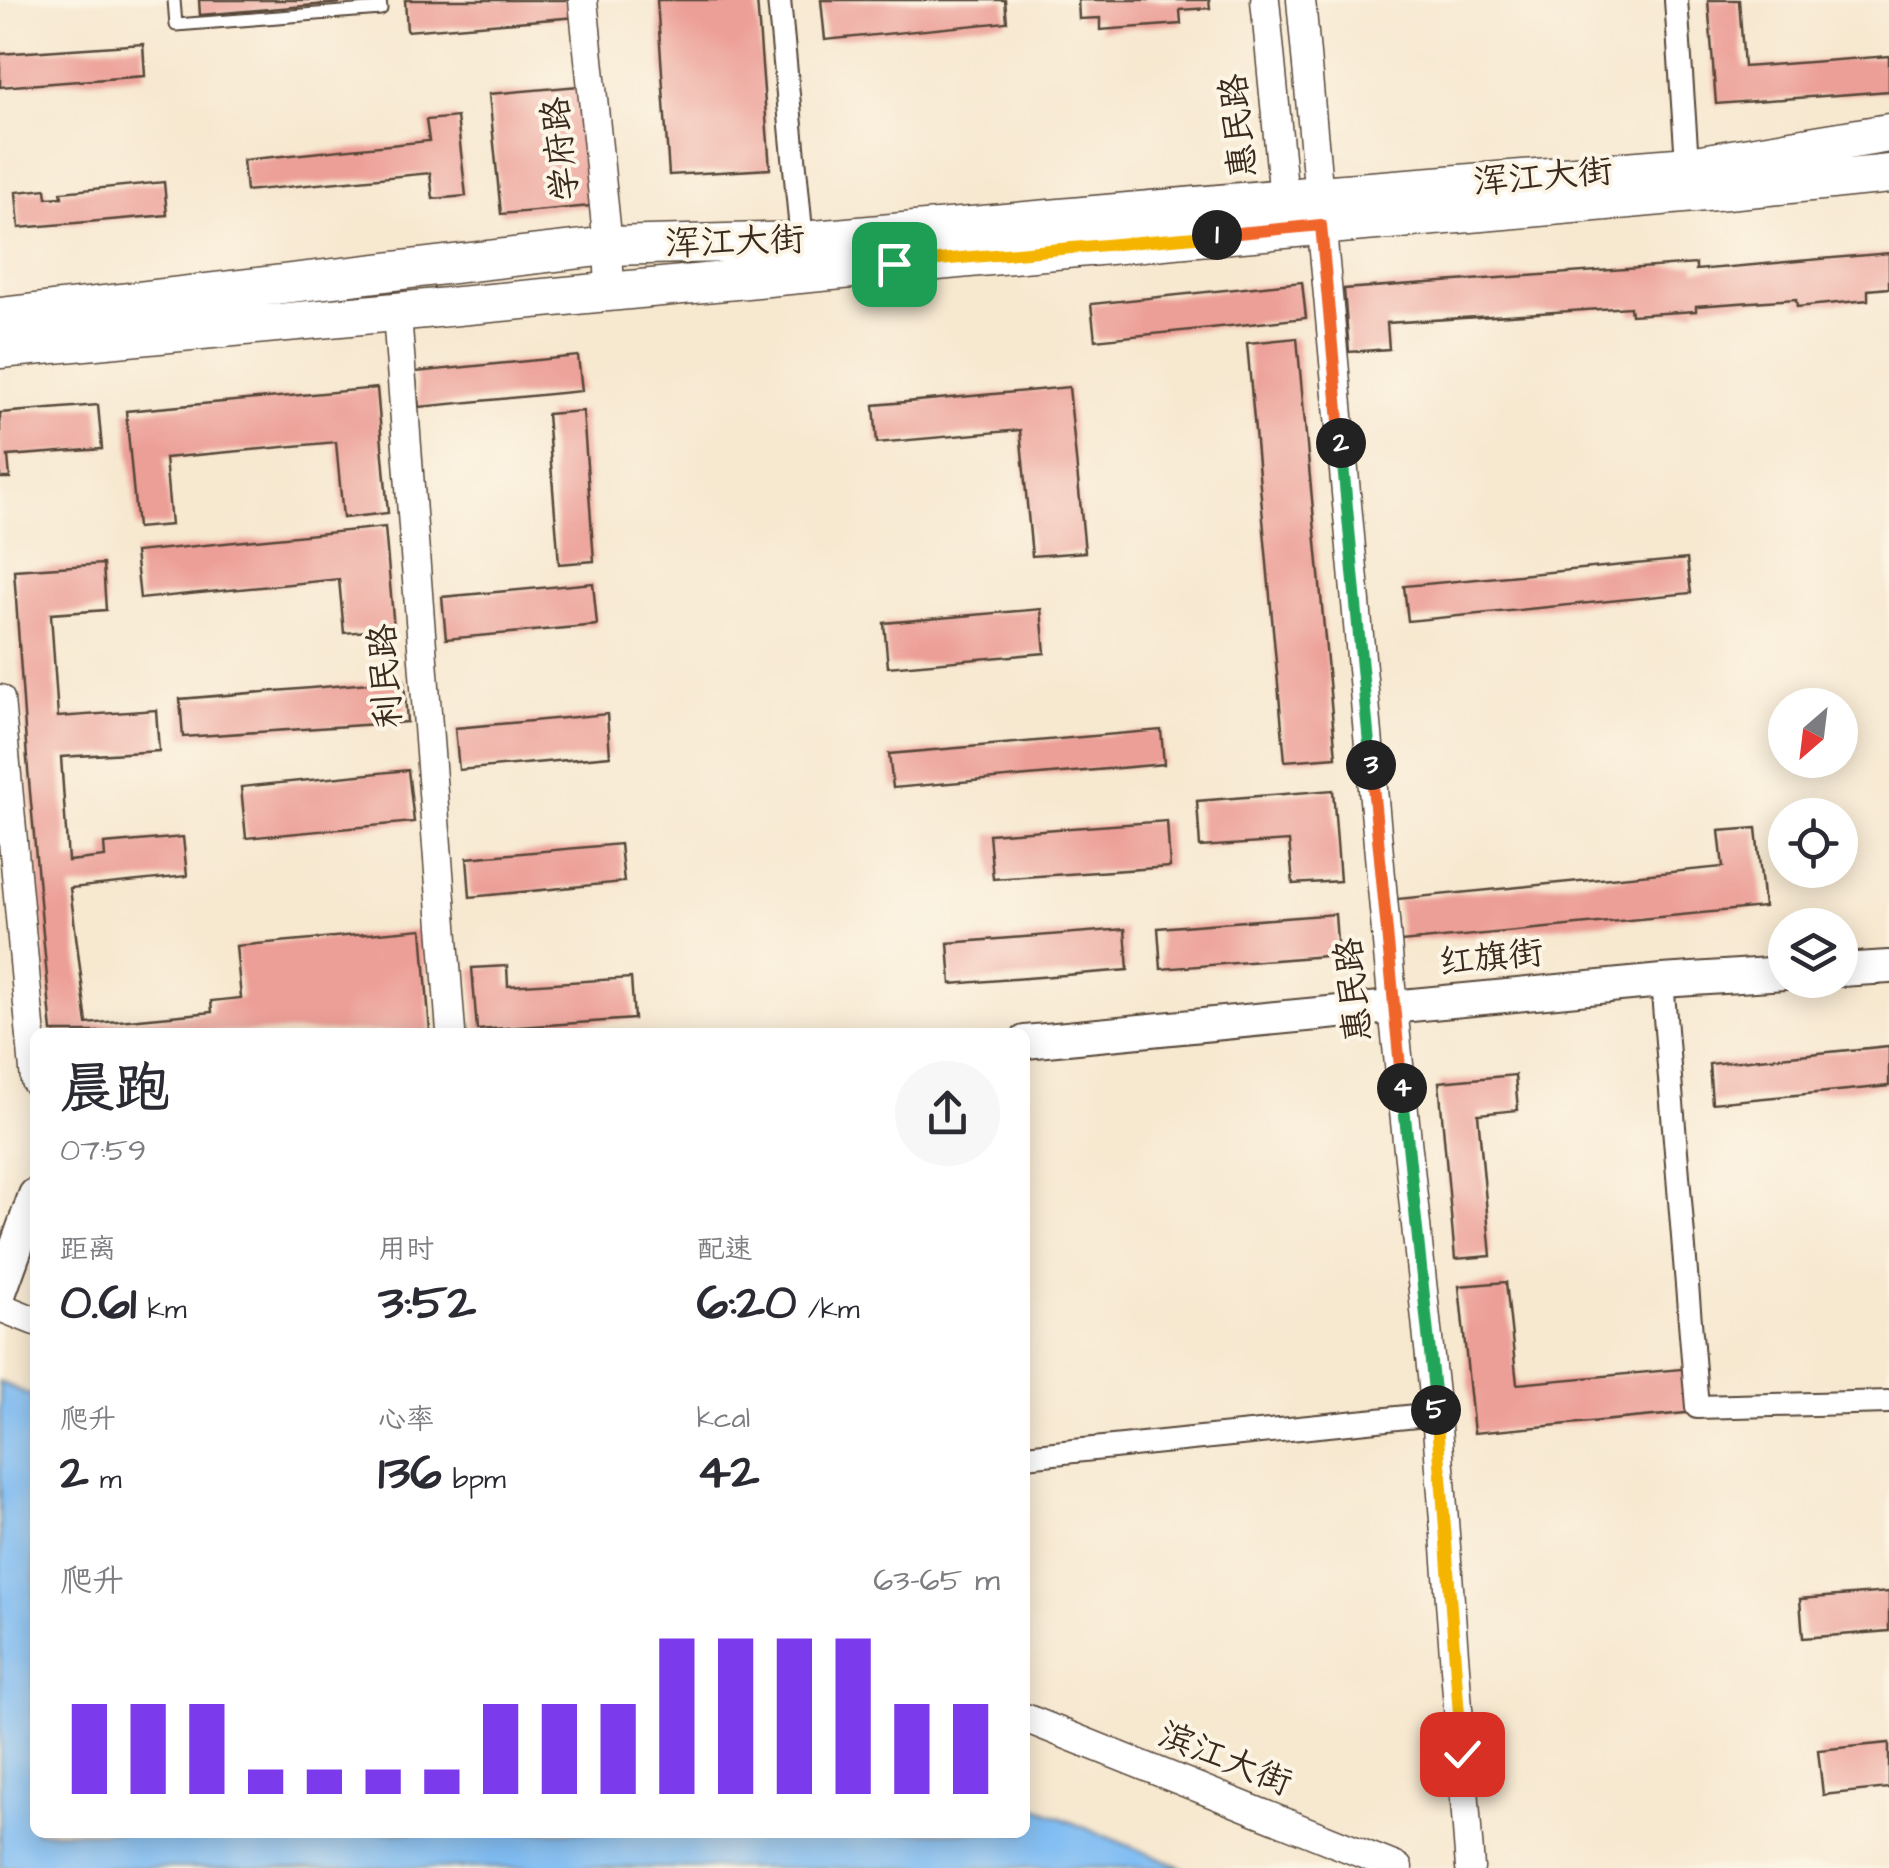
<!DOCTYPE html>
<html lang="zh">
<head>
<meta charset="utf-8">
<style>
	:root { --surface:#fff; --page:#f7f7f7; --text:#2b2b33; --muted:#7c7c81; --accent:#7c3aed }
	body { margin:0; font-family:"Architects Daughter","LXGW WenKai TC",sans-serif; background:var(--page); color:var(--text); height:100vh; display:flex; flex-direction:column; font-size:38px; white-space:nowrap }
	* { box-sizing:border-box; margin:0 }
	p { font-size:32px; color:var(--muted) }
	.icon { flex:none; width:55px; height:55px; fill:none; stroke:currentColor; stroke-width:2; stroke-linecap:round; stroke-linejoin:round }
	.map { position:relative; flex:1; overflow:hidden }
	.details { position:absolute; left:30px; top:1028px; width:1000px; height:810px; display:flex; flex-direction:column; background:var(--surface); border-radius:15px; box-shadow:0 5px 25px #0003 }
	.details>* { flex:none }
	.needle { width:65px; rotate:208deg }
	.buttons { position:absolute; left:1768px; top:688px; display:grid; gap:20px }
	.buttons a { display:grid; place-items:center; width:90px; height:90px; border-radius:50%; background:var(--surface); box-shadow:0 5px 25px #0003; font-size:50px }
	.pin { position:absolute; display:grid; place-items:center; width:85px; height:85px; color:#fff; margin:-42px; border-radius:20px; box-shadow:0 5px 15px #0006 }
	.km { position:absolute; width:50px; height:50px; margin:-25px; border-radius:50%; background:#222; color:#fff; font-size:28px; line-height:50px; text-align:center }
	.round { display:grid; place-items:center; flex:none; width:105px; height:105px; border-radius:52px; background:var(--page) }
	.summary { display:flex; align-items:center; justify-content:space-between; height:170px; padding:0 30px }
	h1 { font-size:55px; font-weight:700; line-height:75px }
	.metrics { display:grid; grid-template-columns:repeat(3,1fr); gap:15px; height:170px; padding:10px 30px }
	.metrics div { display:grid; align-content:center }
	.metrics b { font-size:50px; font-weight:700 }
	.metrics small { font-size:28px; font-weight:400 }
	.metrics p { font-size:28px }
	.chart { height:280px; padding:20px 30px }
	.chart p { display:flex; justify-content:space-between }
	.chart svg { width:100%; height:180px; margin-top:10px; stroke:var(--accent); stroke-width:6 }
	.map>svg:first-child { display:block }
	.water { fill:#81bdf3; stroke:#5e7488; stroke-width:2.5 }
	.building { fill:#ec9f97 }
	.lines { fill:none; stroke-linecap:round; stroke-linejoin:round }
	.service-casing { stroke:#574639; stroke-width:15 }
	.minor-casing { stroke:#574639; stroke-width:26 }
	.tertiary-casing { stroke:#574639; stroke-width:31 }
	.secondary-casing { stroke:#574639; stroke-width:36 }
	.primary-casing { stroke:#574639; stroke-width:41 }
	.service { stroke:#fff; stroke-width:11 }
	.minor { stroke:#fff; stroke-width:22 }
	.tertiary { stroke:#fff; stroke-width:28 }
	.secondary { stroke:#fff; stroke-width:32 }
	.primary { stroke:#fff; stroke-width:38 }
	.split-1-casing { stroke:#fff; stroke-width:20 }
	.split-2-casing { stroke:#fff; stroke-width:20 }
	.split-3-casing { stroke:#fff; stroke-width:20 }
	.split-4-casing { stroke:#fff; stroke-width:20 }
	.split-5-casing { stroke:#fff; stroke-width:20 }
	.split-6-casing { stroke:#fff; stroke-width:20 }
	.split-1 { stroke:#f5b400; stroke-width:12 }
	.split-2 { stroke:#f0652b; stroke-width:12 }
	.split-3 { stroke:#22a559; stroke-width:12 }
	.split-4 { stroke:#f0652b; stroke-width:12 }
	.split-5 { stroke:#22a559; stroke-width:12 }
	.split-6 { stroke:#f5b400; stroke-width:12 }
	.labels { text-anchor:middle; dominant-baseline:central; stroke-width:8; stroke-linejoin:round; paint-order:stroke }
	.street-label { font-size:35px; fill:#3b2a1e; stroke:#fcf5e5 }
</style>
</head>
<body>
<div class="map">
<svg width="1889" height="1868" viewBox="0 0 1889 1868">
	<rect width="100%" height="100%" fill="#fcf5e5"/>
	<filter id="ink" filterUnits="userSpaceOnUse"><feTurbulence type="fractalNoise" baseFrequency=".01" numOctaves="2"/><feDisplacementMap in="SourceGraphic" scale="20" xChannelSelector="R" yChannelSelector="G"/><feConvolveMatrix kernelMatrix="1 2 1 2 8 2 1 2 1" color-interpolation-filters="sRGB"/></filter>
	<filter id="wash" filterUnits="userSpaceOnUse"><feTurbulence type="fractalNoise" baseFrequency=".0048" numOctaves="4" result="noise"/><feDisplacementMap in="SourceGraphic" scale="40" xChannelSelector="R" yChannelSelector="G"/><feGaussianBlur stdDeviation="2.25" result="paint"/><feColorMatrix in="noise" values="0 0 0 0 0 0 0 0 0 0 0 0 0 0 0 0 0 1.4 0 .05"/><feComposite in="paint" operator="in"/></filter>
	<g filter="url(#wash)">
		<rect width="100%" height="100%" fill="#f7e8d0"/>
		<path class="water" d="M 0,1382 L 35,1397 L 35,1832 L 1025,1832 L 1025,1803 L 1183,1868 L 0,1868 Z"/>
		<g id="blocks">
			<path class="building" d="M 199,0 L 339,0 L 339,3 L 200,15 Z
				M 405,0 L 575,0 L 577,17 L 407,31 Z
				M 657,0 L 757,0 L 770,169 L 669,175 Z
				M 821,0 L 1005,0 L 1007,22 L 825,40 Z
				M 1078,0 L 1209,0 L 1210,8 L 1180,10 L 1181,24 L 1100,30 L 1100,18 L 1079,19 Z
				M 1708,0 L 1739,0 L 1744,67 L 1889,56 L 1889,91 L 1716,104 Z
				M 143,44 L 145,76 L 0,87 L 0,54 Z
				M 590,85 L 602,205 L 501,214 L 489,94 Z
				M 457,117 L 466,196 L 433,199 L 430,173 L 246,191 L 243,160 L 429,141 L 426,120 Z
				M 164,182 L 167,215 L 19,228 L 16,192 L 46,189 L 47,198 L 62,197 L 61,192 Z
				M 1889,253 L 1889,288 L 1868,290 L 1868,300 L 1797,307 L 1796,299 L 1696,306 L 1696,311 L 1631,315 L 1630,307 L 1387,323 L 1389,349 L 1349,352 L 1344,289 L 1696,264 L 1696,270 Z
				M 1302,282 L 1306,318 L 1095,340 L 1091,304 Z
				M 1297,338 L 1336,757 L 1285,761 L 1247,343 Z
				M 578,356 L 582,391 L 419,407 L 415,372 Z
				M 1069,387 L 1085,552 L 1032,556 L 1020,430 L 877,443 L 874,405 Z
				M 377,388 L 388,513 L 343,518 L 336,442 L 165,458 L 171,525 L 137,528 L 126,411 Z
				M 98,405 L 102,449 L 8,456 L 10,478 L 0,478 L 0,413 Z
				M 583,411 L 594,561 L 559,564 L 547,414 Z
				M 385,527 L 394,629 L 344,633 L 339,579 L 140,599 L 135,552 Z
				M 1687,559 L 1691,593 L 1408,621 L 1404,586 Z
				M 103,564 L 106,610 L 51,614 L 58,717 L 156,710 L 159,751 L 61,757 L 68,861 L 105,857 L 104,844 L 183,837 L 187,876 L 70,888 L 87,1024 L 212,1012 L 211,1001 L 241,998 L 236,946 L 422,929 L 430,1032 L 52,1032 L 27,759 L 14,570 Z
				M 593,583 L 597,625 L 446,639 L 442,597 Z
				M 1041,609 L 1045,653 L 888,667 L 884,623 Z
				M 404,680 L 407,722 L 183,737 L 180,699 Z
				M 607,714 L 610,756 L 459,770 L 455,728 Z
				M 1161,730 L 1164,764 L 893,788 L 889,754 Z
				M 408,770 L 414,822 L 246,838 L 241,787 Z
				M 1333,790 L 1340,881 L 1293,884 L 1289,841 L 1200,847 L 1197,801 Z
				M 1167,821 L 1170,867 L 993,879 L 989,834 Z
				M 1756,828 L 1764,907 L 1401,942 L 1397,899 L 1723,867 L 1719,831 Z
				M 620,844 L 624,882 L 470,897 L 467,858 Z
				M 1335,914 L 1338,955 L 1161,969 L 1158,928 Z
				M 1125,929 L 1128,970 L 951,984 L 948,943 Z
				M 507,966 L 508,986 L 631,978 L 634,1019 L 477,1030 L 472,968 Z
				M 1889,1046 L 1889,1086 L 1712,1103 L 1709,1064 Z
				M 1515,1075 L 1518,1110 L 1478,1114 L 1491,1256 L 1455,1259 L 1439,1082 Z
				M 1506,1282 L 1517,1384 L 1692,1368 L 1696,1412 L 1474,1433 L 1459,1286 Z
				M 1889,1592 L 1889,1631 L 1803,1638 L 1800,1599 Z
				M 1889,1743 L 1889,1788 L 1823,1795 L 1818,1750 Z"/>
		</g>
	</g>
	<g filter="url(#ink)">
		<use href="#blocks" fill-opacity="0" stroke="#574639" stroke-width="2.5"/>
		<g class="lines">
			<defs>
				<path id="service" d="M 174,0 L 176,25 L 381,9 L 380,0"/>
				<path id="minor" d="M 779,0 L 802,241
					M 1676,0 L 1688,177
					M 1662,981 L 1697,1407 L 1889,1402
					M 1025,1456 L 1436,1414"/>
				<path id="tertiary" d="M 583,0 L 608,246 L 610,291
					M 1265,0 L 1284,199 L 1295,207
					M 1301,0 L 1393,1008 L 1436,1414 L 1470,1868
					M 397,314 L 451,1032
					M 0,699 L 35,1081
					M 0,1307 L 35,1321
					M 1025,1718 L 1398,1868"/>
				<path id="secondary" d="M 1840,970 L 1889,967
					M 1025,1042 L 1662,981 L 1785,973
					M 0,1292 L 35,1195"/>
				<path id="primary" d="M 0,317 L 608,246 L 802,241 L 1319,195 L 1689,166 L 1889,133
					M 0,349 C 374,316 747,278 1120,244 C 1376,220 1633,201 1889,174"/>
			</defs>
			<use href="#service" class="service-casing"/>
			<use href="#minor" class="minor-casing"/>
			<use href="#tertiary" class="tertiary-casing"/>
			<use href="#secondary" class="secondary-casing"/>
			<use href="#primary" class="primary-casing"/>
			<use href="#service" class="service"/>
			<use href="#minor" class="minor"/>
			<use href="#tertiary" class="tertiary"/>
			<use href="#secondary" class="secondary"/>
			<use href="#primary" class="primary"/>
		</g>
	</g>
	<g class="lines" filter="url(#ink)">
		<defs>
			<path id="split-1" d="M 894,264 L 1217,235"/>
			<path id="split-2" d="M 1217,235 L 1321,225 L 1341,443"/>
			<path id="split-3" d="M 1341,443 L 1371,765"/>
			<path id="split-4" d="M 1371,765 L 1402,1088"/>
			<path id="split-5" d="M 1402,1088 L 1436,1410"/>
			<path id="split-6" d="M 1436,1410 L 1462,1754"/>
		</defs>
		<use href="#split-1" class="split-1-casing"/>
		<use href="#split-2" class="split-2-casing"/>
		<use href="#split-3" class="split-3-casing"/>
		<use href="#split-4" class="split-4-casing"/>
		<use href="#split-5" class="split-5-casing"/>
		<use href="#split-6" class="split-6-casing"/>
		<use href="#split-1" class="split-1"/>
		<use href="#split-2" class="split-2"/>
		<use href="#split-3" class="split-3"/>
		<use href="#split-4" class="split-4"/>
		<use href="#split-5" class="split-5"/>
		<use href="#split-6" class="split-6"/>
	</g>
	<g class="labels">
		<g class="street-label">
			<text transform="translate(1239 126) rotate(-96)">惠民路</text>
			<text transform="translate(561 149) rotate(-96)">学府路</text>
			<text transform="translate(1543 177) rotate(-5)">浑江大街</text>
			<text transform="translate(735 242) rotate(-2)">浑江大街</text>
			<text transform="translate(386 676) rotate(-94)">利民路</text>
			<text transform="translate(1491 958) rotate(-6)">红旗街</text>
			<text transform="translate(1354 990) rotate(-96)">惠民路</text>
			<text transform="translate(1225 1759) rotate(22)">滨江大街</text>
		</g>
	</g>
</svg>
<div class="buttons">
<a><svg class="needle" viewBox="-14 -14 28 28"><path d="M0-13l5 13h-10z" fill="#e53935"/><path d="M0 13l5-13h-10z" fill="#7c7c81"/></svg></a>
<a><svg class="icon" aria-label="locate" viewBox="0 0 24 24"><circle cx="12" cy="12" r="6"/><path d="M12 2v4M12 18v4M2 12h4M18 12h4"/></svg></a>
<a><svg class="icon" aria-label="layers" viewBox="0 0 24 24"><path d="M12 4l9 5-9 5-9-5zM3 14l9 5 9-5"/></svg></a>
</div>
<div class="pin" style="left:894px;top:264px;background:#1e9e55"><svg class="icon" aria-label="arrive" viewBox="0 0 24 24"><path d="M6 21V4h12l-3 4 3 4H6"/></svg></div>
<div class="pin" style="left:1462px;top:1754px;background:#d93025"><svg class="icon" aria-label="check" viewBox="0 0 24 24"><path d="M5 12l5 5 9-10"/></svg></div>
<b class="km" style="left:1217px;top:235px">1</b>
<b class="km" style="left:1341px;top:443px">2</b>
<b class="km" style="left:1371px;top:765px">3</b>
<b class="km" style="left:1402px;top:1088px">4</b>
<b class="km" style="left:1436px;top:1410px">5</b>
<section class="details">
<div class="summary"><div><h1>晨跑</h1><p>07:59</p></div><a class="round"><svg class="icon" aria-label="share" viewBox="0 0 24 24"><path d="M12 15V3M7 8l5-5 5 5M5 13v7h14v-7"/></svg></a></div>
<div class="metrics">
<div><p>距离</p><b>0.61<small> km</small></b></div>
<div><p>用时</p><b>3:52</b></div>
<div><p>配速</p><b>6:20<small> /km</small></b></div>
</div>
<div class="metrics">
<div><p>爬升</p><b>2<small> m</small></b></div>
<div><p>心率</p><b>136<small> bpm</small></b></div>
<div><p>kcal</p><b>42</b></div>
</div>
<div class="chart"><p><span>爬升</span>63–65 m</p>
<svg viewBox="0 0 160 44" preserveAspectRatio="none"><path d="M5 44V22M15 44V22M25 44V22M35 44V38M45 44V38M55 44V38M65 44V38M75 44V22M85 44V22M95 44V22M105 44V6M115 44V6M125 44V6M135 44V6M145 44V22M155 44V22"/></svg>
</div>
</section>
</div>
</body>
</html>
